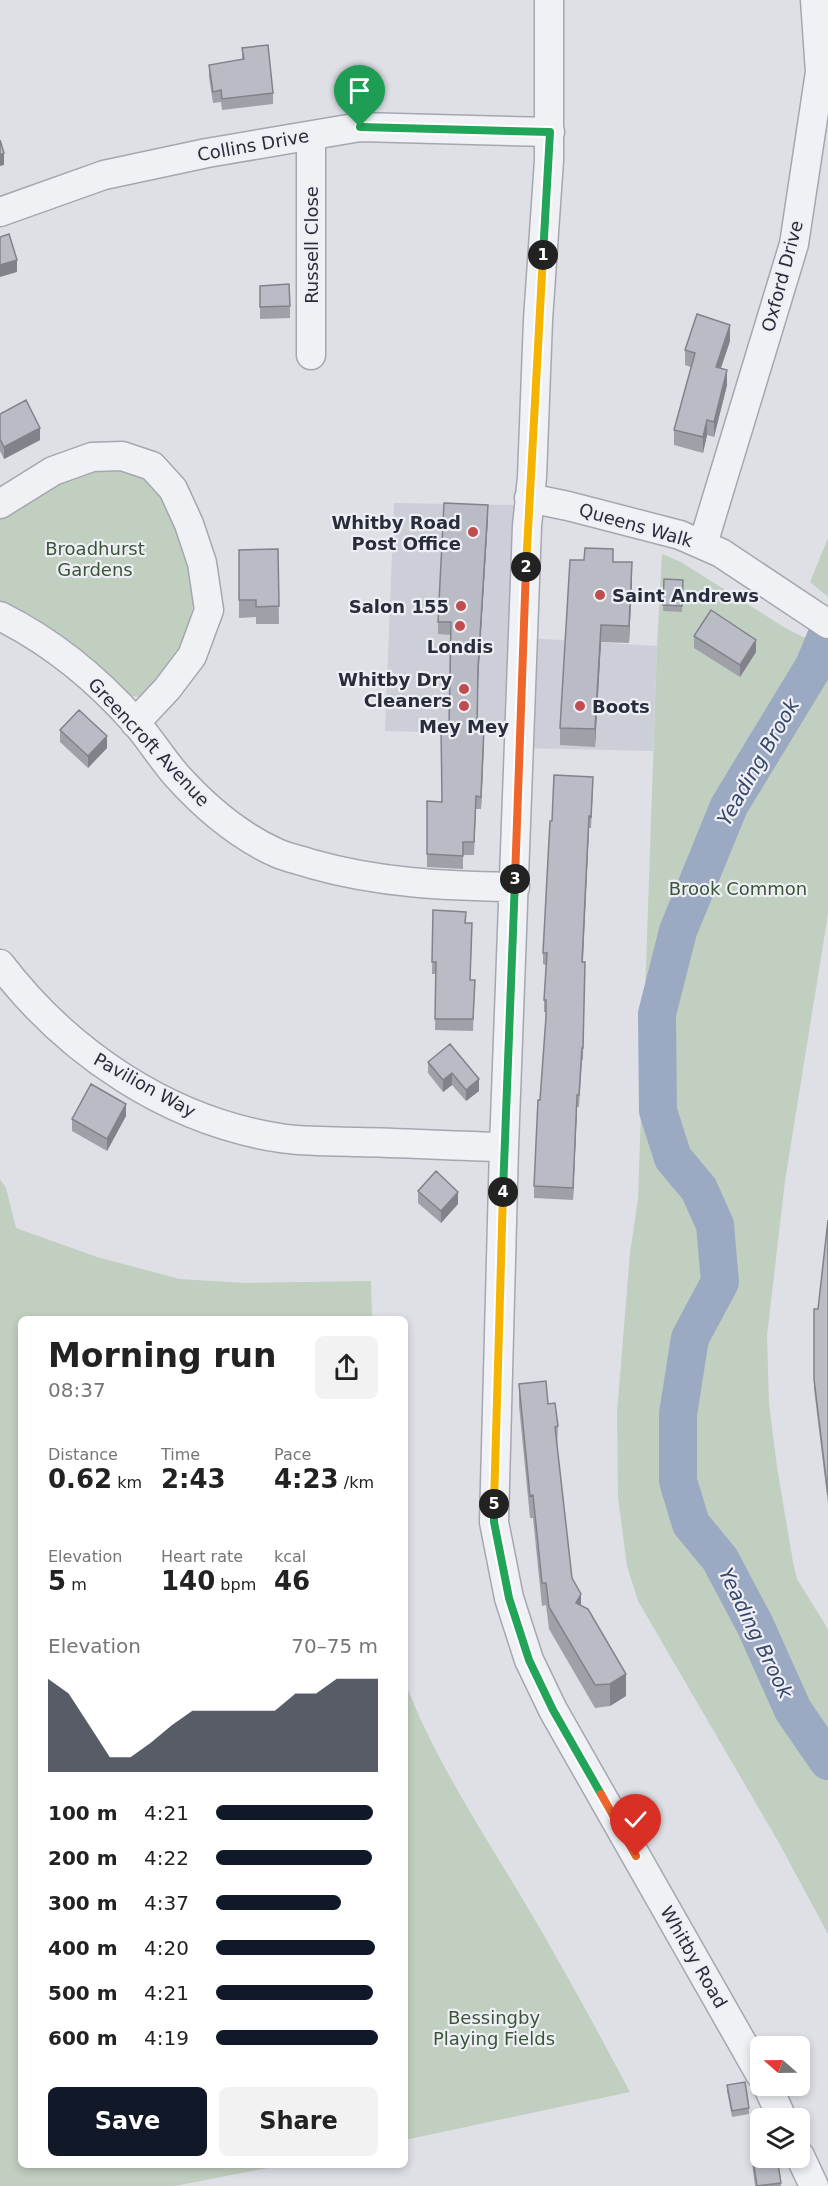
<!DOCTYPE html>
<html lang="en">
<head>
<meta charset="utf-8">
<style>
	:root { --surface:#fff; --page:#f2f2f2; --text:#222; --muted:#767676; --accent:#111827 }
	body { margin:0; font-family:"DejaVu Sans",sans-serif; background:var(--page); color:var(--text); height:100vh; display:flex; flex-direction:column; font-size:22px; white-space:nowrap }
	* { box-sizing:border-box; margin:0 }
	p { font-size:20px; color:var(--muted) }
	.icon { flex:none; width:33px; height:33px; fill:none; stroke:currentColor; stroke-width:2; stroke-linecap:round; stroke-linejoin:round }
	.map { position:relative; flex:1; overflow:hidden }
	.sheet { position:absolute; left:18px; top:1316px; width:390px; height:852px; display:flex; flex-direction:column; background:var(--surface); border-radius:9px; box-shadow:0 3px 9px #0003 }
	.sheet>* { flex:none }
	.needle { width:39px; rotate:290deg }
	.fabs { position:absolute; left:750px; top:2036px; display:grid; gap:12px }
	.fabs a { display:grid; place-items:center; width:60px; height:60px; border-radius:9px; background:var(--surface); box-shadow:0 3px 9px #0003; font-size:30px }
	.pin { position:absolute; display:grid; place-items:center; width:51px; height:51px; color:#fff; margin:-62px -26px; border-radius:50% 50% 50% 0; rotate:-45deg; box-shadow:0 0 6px #0007 }
	.pin .icon { rotate:45deg }
	.km { position:absolute; width:30px; height:30px; margin:-15px; border-radius:50%; background:#222; color:#fff; font-size:16px; line-height:30px; text-align:center }
	.round { display:grid; place-items:center; flex:none; width:63px; height:63px; border-radius:9px; background:var(--page) }
	.headline { display:flex; align-items:center; justify-content:space-between; height:102px; padding:0 30px }
	h1 { font-size:33px; font-weight:600; line-height:45px }
	.stats { display:grid; grid-template-columns:repeat(3,1fr); gap:9px; height:102px; padding:6px 30px }
	.stats div { display:grid; align-content:center }
	.stats b { font-size:26px; font-weight:600 }
	.stats small { font-size:16px; font-weight:400 }
	.stats p { font-size:16px }
	.chart { height:168px; padding:12px 30px }
	.chart p { display:flex; justify-content:space-between }
	.chart svg { width:100%; height:108px; margin-top:6px; fill:var(--accent); opacity:.7 }
	.primary-button { display:flex; gap:12px; margin-top:auto; padding:12px 30px }
	.primary-button a { flex:1; height:69px; border-radius:9px; background:var(--accent); color:#fff; font-size:24px; font-weight:600; line-height:69px; text-align:center }
	.primary-button a+a { background:var(--page); color:var(--text) }
	ul { padding:0 30px; list-style:none; font-size:20px }
	li { display:grid; grid-template-columns:96px 72px 1fr; align-items:center; height:45px }
	li i { height:15px; border-radius:8px; background:var(--accent) }
	.map>svg:first-child { display:block }
	.built { fill:#cccfd7 }
	.green { fill:#c1cfc0 }
	.lines { fill:none; stroke-linecap:round; stroke-linejoin:round }
	.river { stroke:#9ca9c3; stroke-width:38 }
	.minor-casing { stroke:#a4a7af; stroke-width:31 }
	.minor { stroke:#f0f1f5; stroke-width:28 }
	.wall { fill:#9fa1a9 }
	.shaded-wall { fill:#82838a }
	.building { fill:#b9bbc5; stroke:#82838a; stroke-width:1.5 }
	.split-1-casing { stroke:#fff; stroke-width:12 }
	.split-2-casing { stroke:#fff; stroke-width:12 }
	.split-3-casing { stroke:#fff; stroke-width:12 }
	.split-4-casing { stroke:#fff; stroke-width:12 }
	.split-5-casing { stroke:#fff; stroke-width:12 }
	.split-6-casing { stroke:#fff; stroke-width:12 }
	.split-7-casing { stroke:#fff; stroke-width:12 }
	.split-1 { stroke:#22a559; stroke-width:8 }
	.split-2 { stroke:#f5b400; stroke-width:8 }
	.split-3 { stroke:#f0652b; stroke-width:8 }
	.split-4 { stroke:#22a559; stroke-width:8 }
	.split-5 { stroke:#f5b400; stroke-width:8 }
	.split-6 { stroke:#22a559; stroke-width:8 }
	.split-7 { stroke:#f0652b; stroke-width:8 }
	.poi-dot { fill:#c04d4e; stroke:#edeff4; stroke-width:2 }
	.labels { text-anchor:middle; dominant-baseline:central; stroke-width:4.5; stroke-linejoin:round; paint-order:stroke }
	.street-label { font-size:18px; fill:#292d3b; stroke:#edeff4 }
	.poi-label { font-size:18px; font-weight:bold; fill:#292d3b; stroke:#edeff4; text-anchor:end }
	.park-label { font-size:18px; fill:#395537; stroke:#edeff4 }
	.water-label { font-size:20px; font-style:italic; fill:#37476b; stroke:#edeff4 }
</style>
</head>
<body>
<div class="map">
<svg width="828" height="2186" viewBox="0 0 828 2186">
	<rect width="100%" height="100%" fill="#dee0e6"/>
	<path class="built" d="M 394,503 L 515,505 L 506,734 L 385,731 Z
		M 527,638 L 657,646 L 653,751 L 521,748 Z"/>
	<path class="green" d="M 97,466 L 119,468 L 144,479 L 166,498 L 188,570 L 194,600 L 188,635 L 173,662 L 156,686 L 139,697 L 123,695 L 0,603 L 0,517 L 27,497 Z
		M 828,538 L 828,597 L 810,582 Z
		M 662,554 L 681,562 L 787,629 L 828,649 L 828,914 L 785,1181 L 767,1336 L 769,1403 L 777,1467 L 793,1562 L 797,1579 L 828,1629 L 828,1934 L 779,1843 L 638,1601 L 627,1566 L 618,1497 L 617,1413 L 630,1253 L 638,1199 L 657,646 Z
		M 0,1179 L 6,1188 L 16,1228 L 97,1257 L 180,1279 L 245,1283 L 371,1281 L 372,1318 L 21,1318 L 21,2164 L 283,2165 L 175,2186 L 0,2186 Z
		M 405,1682 C 434,1758 480,1828 522,1898 C 560,1962 595,2026 630,2092 L 405,2140 Z"/>
	<g class="lines">
		<path class="river" d="M 828,632 L 814,666 L 729,806 L 678,931 L 657,1014 L 658,1111 L 673,1158 L 699,1189 L 715,1225 L 720,1282 L 690,1338 L 678,1414 L 678,1481 L 691,1524 L 720,1559 L 755,1625 L 793,1710 L 828,1761"/>
		<defs>
			<path id="minor" d="M 549,0 L 549,160 L 538,320 L 532,477 L 527,526 L 504,1147 L 494,1522 L 509,1598 L 529,1660 L 553,1710 L 760,2074
				M 0,212 L 104,175 L 207,153 L 360,127 L 550,132
				M 311,355 L 311,136
				M 529,498 L 568,506 L 680,535 L 721,553 L 828,624
				M 0,504 L 53,471 L 92,457 L 122,456 L 152,466 L 173,489 L 189,524 L 202,563 L 209,610 L 192,656 L 167,689 L 135,723
				M 703,544 L 794,244 L 820,72 L 815,0
				M 0,616 C 52,642 97,679 135,722 C 150,739 162,759 177,776 C 205,807 239,836 277,853 C 288,858 301,860 312,864 C 378,883 446,886 515,887
				M 0,964 C 68,1053 169,1121 280,1138 C 305,1142 333,1141 358,1142 C 407,1143 455,1146 504,1147
				M 767,2085 L 782,2118
				M 800,2156 L 814,2186"/>
		</defs>
		<use href="#minor" class="minor-casing"/>
		<use href="#minor" class="minor"/>
	</g>
	<path class="wall" d="M 242,48 L 273,93 L 273,104 L 222,110 L 221,102 L 213,103 L 209,77 L 209,65 L 242,59 Z
		M 260,286 L 290,306 L 290,318 L 260,319 Z
		M 730,341 L 721,368 L 727,385 L 714,437 L 707,435 L 703,453 L 674,445 L 674,430 L 691,367 L 685,365 L 685,350 Z
		M 0,414 L 40,440 L 4,459 L 0,451 Z
		M 488,518 L 478,681 L 477,728 L 484,741 L 481,809 L 476,809 L 474,855 L 463,855 L 463,869 L 427,867 L 427,801 L 442,802 L 449,727 L 451,635 L 438,634 L 438,622 Z
		M 278,549 L 279,624 L 256,624 L 256,617 L 239,618 L 239,550 Z
		M 584,560 L 613,562 L 632,580 L 629,643 L 601,642 L 595,747 L 560,745 L 560,728 Z
		M 664,579 L 683,580 L 682,612 L 663,611 Z
		M 694,636 L 756,652 L 740,677 L 694,648 Z
		M 60,730 L 107,748 L 88,768 L 60,742 Z
		M 593,789 L 591,828 L 589,828 L 583,962 L 585,962 L 583,1060 L 582,1060 L 579,1107 L 577,1107 L 573,1200 L 534,1198 L 534,1186 L 546,1012 L 544,1012 L 544,1000 L 546,965 L 543,964 L 543,953 L 552,821 Z
		M 433,910 L 466,923 L 472,935 L 470,980 L 475,980 L 473,1031 L 435,1030 L 436,974 L 432,974 Z
		M 450,1044 L 479,1091 L 466,1101 L 452,1085 L 443,1092 L 428,1073 L 428,1062 Z
		M 126,1116 L 107,1151 L 72,1131 L 72,1119 Z
		M 418,1191 L 458,1204 L 441,1223 L 418,1203 Z
		M 828,1220 L 828,1504 L 814,1389 L 814,1309 L 818,1309 Z
		M 519,1384 L 548,1404 L 558,1426 L 557,1449 L 572,1578 L 581,1605 L 626,1696 L 610,1706 L 595,1708 L 549,1629 L 546,1605 L 542,1606 L 533,1518 L 530,1518 L 519,1406 Z
		M 727,2085 L 749,2108 L 749,2114 L 732,2117 L 727,2091 Z
		M 752,2152 L 781,2183 L 781,2186 L 755,2186 L 752,2163 Z"/>
	<path class="shaded-wall" d="M 4,153 L 4,165 L 0,166 L 0,155 Z
		M 17,260 L 17,272 L 0,277 L 0,265 Z
		M 730,325 L 730,341 L 716,382 L 716,367 Z
		M 727,370 L 727,385 L 714,437 L 714,422 Z
		M 707,420 L 707,435 L 703,453 L 703,437 Z
		M 40,428 L 40,440 L 4,459 L 4,447 Z
		M 488,505 L 488,518 L 478,681 L 478,668 Z
		M 632,562 L 632,580 L 629,643 L 629,626 Z
		M 601,625 L 601,642 L 595,747 L 595,729 Z
		M 756,640 L 756,652 L 740,677 L 740,665 Z
		M 484,728 L 484,741 L 481,809 L 481,797 Z
		M 107,736 L 107,748 L 88,768 L 88,756 Z
		M 589,816 L 589,828 L 582,973 L 582,962 Z
		M 452,1073 L 452,1085 L 443,1092 L 443,1080 Z
		M 479,1079 L 479,1091 L 466,1101 L 466,1090 Z
		M 577,1095 L 577,1107 L 573,1200 L 573,1188 Z
		M 126,1104 L 126,1116 L 107,1151 L 107,1139 Z
		M 458,1192 L 458,1204 L 441,1223 L 441,1211 Z
		M 581,1594 L 581,1617 L 576,1603 Z
		M 626,1674 L 626,1696 L 610,1706 L 610,1684 Z"/>
	<path class="building" d="M 268,45 L 273,93 L 222,99 L 221,90 L 213,92 L 209,65 L 244,59 L 242,48 Z
		M 0,140 L 4,153 L 0,155 Z
		M 9,234 L 17,260 L 0,265 L 0,237 Z
		M 289,284 L 290,306 L 260,307 L 260,286 Z
		M 697,314 L 730,325 L 716,367 L 727,370 L 714,422 L 707,420 L 703,437 L 674,430 L 695,353 L 685,350 Z
		M 26,400 L 40,428 L 4,447 L 0,439 L 0,414 Z
		M 444,503 L 488,505 L 478,668 L 477,728 L 484,728 L 481,797 L 476,796 L 474,842 L 463,842 L 463,856 L 427,854 L 427,801 L 442,802 L 441,726 L 449,727 L 451,622 L 438,622 Z
		M 585,548 L 613,549 L 613,562 L 632,562 L 629,626 L 601,625 L 595,729 L 560,728 L 570,560 L 584,560 Z
		M 278,549 L 279,606 L 256,607 L 256,600 L 239,600 L 239,550 Z
		M 664,579 L 683,580 L 682,606 L 663,605 Z
		M 711,610 L 756,640 L 740,665 L 694,636 Z
		M 79,710 L 107,736 L 88,756 L 60,730 Z
		M 554,775 L 593,777 L 591,817 L 589,816 L 582,962 L 585,962 L 583,1048 L 582,1048 L 579,1095 L 577,1095 L 573,1188 L 534,1186 L 538,1100 L 540,1100 L 546,1017 L 546,1000 L 544,1000 L 547,953 L 543,953 L 550,821 L 552,821 Z
		M 433,910 L 466,912 L 465,923 L 472,923 L 470,980 L 475,980 L 473,1019 L 435,1019 L 436,962 L 432,962 Z
		M 450,1044 L 479,1079 L 466,1090 L 452,1073 L 443,1080 L 428,1062 Z
		M 91,1084 L 126,1104 L 107,1139 L 72,1119 Z
		M 436,1171 L 458,1192 L 441,1211 L 418,1191 Z
		M 828,1220 L 828,1495 L 814,1379 L 814,1309 L 818,1309 Z
		M 546,1381 L 548,1404 L 555,1403 L 558,1426 L 555,1427 L 572,1578 L 581,1594 L 576,1603 L 588,1609 L 626,1674 L 610,1684 L 595,1685 L 549,1607 L 546,1583 L 542,1583 L 533,1495 L 530,1496 L 519,1384 Z
		M 745,2082 L 749,2108 L 732,2111 L 727,2085 Z
		M 760,2150 L 760,2157 L 777,2157 L 781,2183 L 757,2186 L 752,2152 Z"/>
	<g class="lines">
		<defs>
			<path id="split-1" d="M 360,127 L 550,132 L 543,255"/>
			<path id="split-2" d="M 526,567 L 543,255"/>
			<path id="split-3" d="M 515,879 L 526,567"/>
			<path id="split-4" d="M 503,1192 L 515,879"/>
			<path id="split-5" d="M 494,1504 L 503,1192"/>
			<path id="split-6" d="M 494,1504 L 494,1522 L 509,1598 L 529,1660 L 553,1710 L 601,1794"/>
			<path id="split-7" d="M 601,1794 L 636,1856"/>
		</defs>
		<use href="#split-1" class="split-1-casing"/>
		<use href="#split-2" class="split-2-casing"/>
		<use href="#split-3" class="split-3-casing"/>
		<use href="#split-4" class="split-4-casing"/>
		<use href="#split-5" class="split-5-casing"/>
		<use href="#split-6" class="split-6-casing"/>
		<use href="#split-7" class="split-7-casing"/>
		<use href="#split-1" class="split-1"/>
		<use href="#split-2" class="split-2"/>
		<use href="#split-3" class="split-3"/>
		<use href="#split-4" class="split-4"/>
		<use href="#split-5" class="split-5"/>
		<use href="#split-6" class="split-6"/>
		<use href="#split-7" class="split-7"/>
	</g>
	<g class="poi-dot">
		<circle cx="473" cy="532" r="6"/>
		<circle cx="600" cy="595" r="6"/>
		<circle cx="461" cy="606" r="6"/>
		<circle cx="460" cy="626" r="6"/>
		<circle cx="464" cy="689" r="6"/>
		<circle cx="464" cy="706" r="6"/>
		<circle cx="580" cy="706" r="6"/>
	</g>
	<g class="labels">
		<g class="street-label">
			<text transform="translate(253 145) rotate(-10)">Collins Drive</text>
			<text transform="translate(311 245) rotate(-90)">Russell Close</text>
			<text transform="translate(782 276) rotate(-75)">Oxford Drive</text>
			<text transform="translate(636 525) rotate(16)">Queens Walk</text>
			<text transform="translate(149 742) rotate(47)">Greencroft Avenue</text>
			<text transform="translate(145 1085) rotate(29)">Pavilion Way</text>
			<text transform="translate(694 1957) rotate(60)">Whitby Road</text>
		</g>
		<g class="poi-label">
			<text x="461" y="522">Whitby Road<tspan x="461" dy="21">Post Office</tspan></text>
			<text x="612" y="595" text-anchor="start">Saint Andrews</text>
			<text x="449" y="606">Salon 155</text>
			<text x="460" y="646" text-anchor="middle">Londis</text>
			<text x="452" y="679">Whitby Dry<tspan x="452" dy="21">Cleaners</tspan></text>
			<text x="592" y="706" text-anchor="start">Boots</text>
			<text x="464" y="726" text-anchor="middle">Mey Mey</text>
		</g>
		<g class="park-label">
			<text x="95" y="548">Broadhurst<tspan x="95" dy="21">Gardens</tspan></text>
			<text x="738" y="888">Brook Common</text>
			<text x="494" y="2017">Bessingby<tspan x="494" dy="21">Playing Fields</tspan></text>
		</g>
		<g class="water-label">
			<text transform="translate(758 762) rotate(-60)">Yeading Brook</text>
			<text transform="translate(756 1633) rotate(64)">Yeading Brook</text>
		</g>
	</g>
</svg>
<div class="fabs">
<a><svg class="needle" viewBox="-14 -14 28 28"><path d="M0-13l5 13h-10z" fill="#e53935"/><path d="M0 13l5-13h-10z" fill="#767676"/></svg></a>
<a><svg class="icon" aria-label="layers" viewBox="0 0 24 24"><path d="M12 4l9 5-9 5-9-5zM3 14l9 5 9-5"/></svg></a>
</div>
<div class="pin" style="left:360px;top:127px;background:#1e9e55"><svg class="icon" aria-label="arrive" viewBox="0 0 24 24"><path d="M6 21V4h12l-3 4 3 4H6"/></svg></div>
<div class="pin" style="left:636px;top:1856px;background:#d93025"><svg class="icon" aria-label="check" viewBox="0 0 24 24"><path d="M5 12l5 5 9-10"/></svg></div>
<b class="km" style="left:543px;top:255px">1</b>
<b class="km" style="left:526px;top:567px">2</b>
<b class="km" style="left:515px;top:879px">3</b>
<b class="km" style="left:503px;top:1192px">4</b>
<b class="km" style="left:494px;top:1504px">5</b>
<section class="sheet">
<div class="headline"><div><h1>Morning run</h1><p>08:37</p></div><a class="round"><svg class="icon" aria-label="share" viewBox="0 0 24 24"><path d="M12 15V3M7 8l5-5 5 5M5 13v7h14v-7"/></svg></a></div>
<div class="stats">
<div><p>Distance</p><b>0.62<small> km</small></b></div>
<div><p>Time</p><b>2:43</b></div>
<div><p>Pace</p><b>4:23<small> /km</small></b></div>
</div>
<div class="stats">
<div><p>Elevation</p><b>5<small> m</small></b></div>
<div><p>Heart rate</p><b>140<small> bpm</small></b></div>
<div><p>kcal</p><b>46</b></div>
</div>
<div class="chart"><p><span>Elevation</span>70–75 m</p>
<svg viewBox="0 0 160 44" preserveAspectRatio="none"><path d="M0 44V6L10 12L20 25L30 38L40 38L50 32L60 25L70 19L80 19L90 19L100 19L110 19L120 12L130 12L140 6L150 6L160 6V44z"/></svg>
</div>
<ul>
<li><b>100 m</b>4:21<i style="width:97%"></i></li>
<li><b>200 m</b>4:22<i style="width:96%"></i></li>
<li><b>300 m</b>4:37<i style="width:77%"></i></li>
<li><b>400 m</b>4:20<i style="width:98%"></i></li>
<li><b>500 m</b>4:21<i style="width:97%"></i></li>
<li><b>600 m</b>4:19<i style="width:100%"></i></li>
</ul>
<div class="primary-button"><a>Save</a><a>Share</a></div>
</section>
</div>
</body>
</html>
